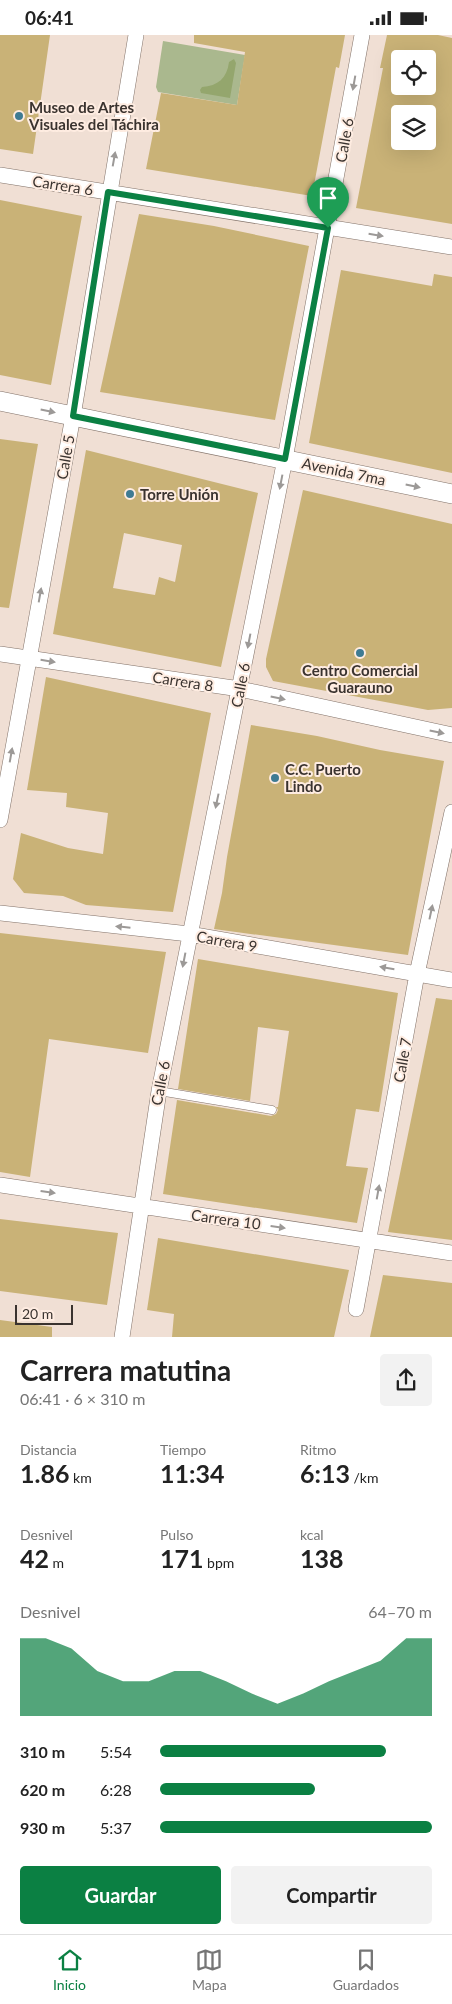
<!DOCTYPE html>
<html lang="es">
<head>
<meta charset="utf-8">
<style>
	:root { --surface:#fff; --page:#f2f2f2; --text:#222; --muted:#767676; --line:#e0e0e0; --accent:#0b8043 }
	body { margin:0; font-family:Lato,sans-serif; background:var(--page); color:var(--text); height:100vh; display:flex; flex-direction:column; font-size:19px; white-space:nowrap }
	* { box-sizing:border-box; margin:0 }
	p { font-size:16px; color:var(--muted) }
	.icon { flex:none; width:28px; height:28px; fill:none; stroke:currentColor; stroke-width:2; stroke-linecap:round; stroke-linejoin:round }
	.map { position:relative; height:1302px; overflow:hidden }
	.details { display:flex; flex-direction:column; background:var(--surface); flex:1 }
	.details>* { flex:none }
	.controls { position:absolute; left:391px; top:15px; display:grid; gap:10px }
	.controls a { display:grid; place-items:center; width:45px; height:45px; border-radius:5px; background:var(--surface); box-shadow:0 5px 20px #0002; font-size:25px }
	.scale { position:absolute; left:15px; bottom:12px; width:58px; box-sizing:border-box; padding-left:5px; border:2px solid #3a332f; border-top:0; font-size:14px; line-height:18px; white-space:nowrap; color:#3a332f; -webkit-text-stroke:4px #feece1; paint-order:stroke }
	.pin { position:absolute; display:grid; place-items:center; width:42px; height:42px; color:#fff; margin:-51px -21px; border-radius:50% 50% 50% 0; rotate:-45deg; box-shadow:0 0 5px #0007 }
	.pin .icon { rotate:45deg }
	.round { display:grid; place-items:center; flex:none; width:52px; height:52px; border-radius:5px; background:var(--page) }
	.head { display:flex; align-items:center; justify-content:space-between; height:85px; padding:0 20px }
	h1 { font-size:28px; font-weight:700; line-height:38px }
	.stats { display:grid; grid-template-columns:repeat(3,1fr); gap:8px; height:85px; padding:5px 20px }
	.stats div { display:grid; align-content:center }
	.stats b { font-size:25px; font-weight:700 }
	.stats small { font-size:14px; font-weight:400 }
	.stats p { font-size:14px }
	.chart { height:140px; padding:10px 20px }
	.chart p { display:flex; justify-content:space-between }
	.chart svg { width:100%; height:90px; margin-top:5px; fill:var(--accent); opacity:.7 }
	.primary-button { display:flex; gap:10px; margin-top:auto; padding:10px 20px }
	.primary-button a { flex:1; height:58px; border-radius:5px; background:var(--accent); color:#fff; font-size:20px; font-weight:700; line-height:58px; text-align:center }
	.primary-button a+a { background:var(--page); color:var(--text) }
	ul { padding:0 20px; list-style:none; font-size:16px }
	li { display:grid; grid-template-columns:80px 60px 1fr; align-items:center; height:38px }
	li i { height:12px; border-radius:6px; background:var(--accent) }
	.status { display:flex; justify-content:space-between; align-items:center; height:35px; padding:0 25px; background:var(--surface); direction:ltr }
	.status svg { height:14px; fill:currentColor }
	.tab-bar { display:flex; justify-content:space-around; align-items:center; height:70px; border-top:1px solid var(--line); background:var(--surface); font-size:14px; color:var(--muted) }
	.tab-bar a { display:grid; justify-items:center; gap:2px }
	.tab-bar .active { color:var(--accent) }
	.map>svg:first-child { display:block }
	.green { fill:#aab88e }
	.forest { fill:#94a66d }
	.building { fill:#c9b277; fill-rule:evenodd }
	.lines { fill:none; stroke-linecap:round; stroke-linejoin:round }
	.service-casing { stroke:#827269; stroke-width:9 }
	.minor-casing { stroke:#827269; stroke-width:16 }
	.tertiary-casing { stroke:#827269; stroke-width:20 }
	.service { stroke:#fff; stroke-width:8 }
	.minor { stroke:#fff; stroke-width:15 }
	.tertiary { stroke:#fff; stroke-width:19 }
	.oneway { fill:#9c9997 }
	.route-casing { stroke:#fff; stroke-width:10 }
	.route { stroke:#0b8043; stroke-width:6 }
	.poi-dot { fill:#3f7b93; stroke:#feece1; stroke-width:2 }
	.labels { text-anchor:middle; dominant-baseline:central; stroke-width:4; stroke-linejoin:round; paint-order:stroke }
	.poi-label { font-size:15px; font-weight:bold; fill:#3a332f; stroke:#feece1; text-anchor:start }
	.street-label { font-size:15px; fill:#3a332f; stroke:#feece1 }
</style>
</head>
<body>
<div class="status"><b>06:41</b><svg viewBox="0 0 49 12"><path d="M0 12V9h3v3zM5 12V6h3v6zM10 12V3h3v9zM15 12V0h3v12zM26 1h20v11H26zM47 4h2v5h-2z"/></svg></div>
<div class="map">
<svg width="452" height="1302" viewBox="0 0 452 1302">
	<rect width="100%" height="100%" fill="#f0dfd4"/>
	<path class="green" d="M 163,6 L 245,20 L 237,70 L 158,57 L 156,52 Z"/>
	<path class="forest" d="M 234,24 L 236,28 L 230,63 L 201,58 L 200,55 L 202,52 C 218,51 227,43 229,27 Z"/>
	<path class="building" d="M 0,0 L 50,0 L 33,119 L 0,114 Z
		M 194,0 L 345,0 L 339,33 L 336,32 L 312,161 L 146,134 L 161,58 L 237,70 L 245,17 L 194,8 Z
		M 387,0 L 438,0 L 452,3 L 452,189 L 356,173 L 383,33 L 380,33 ZM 400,24 L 428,24 L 428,51 L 400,51 ZM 400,79 L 428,79 L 428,106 L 400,106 Z
		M 0,165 L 82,181 L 51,350 L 0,340 Z
		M 139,179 L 214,191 L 309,211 L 275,385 L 100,357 Z
		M 341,235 L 432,251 L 434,239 L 452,242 L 452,438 L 309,408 Z
		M 0,404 L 38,409 L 9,573 L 0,572 Z
		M 86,415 L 258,458 L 221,632 L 53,599 ZM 124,498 L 182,510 L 175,547 L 159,542 L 155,560 L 113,553 Z
		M 303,455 L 452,489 L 452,673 L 428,675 L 273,646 L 266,632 L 266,624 Z
		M 46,642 L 211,678 L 173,877 L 86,870 L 63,861 L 24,858 L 13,844 L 21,798 L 68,813 L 103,819 L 108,778 L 66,772 L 67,758 L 27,755 Z
		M 251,690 L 317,701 L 380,715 L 444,726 L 408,920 L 214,894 L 222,858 L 227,822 Z
		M 0,898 L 166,917 L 148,1018 L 49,1004 L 30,1142 L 0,1137 Z
		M 198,924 L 398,958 L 379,1077 L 356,1074 L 346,1131 L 368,1133 L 357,1188 L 163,1159 L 177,1065 L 271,1081 L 276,1079 L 278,1075 L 276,1072 L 278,1072 L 289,996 L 258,992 L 250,1066 L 178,1054 Z
		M 436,963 L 452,965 L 452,1205 L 388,1197 Z
		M 0,1184 L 118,1198 L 107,1270 L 0,1256 Z
		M 158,1203 L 349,1235 L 334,1302 L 172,1302 L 174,1279 L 147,1275 Z
		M 383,1240 L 452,1248 L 452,1302 L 370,1302 Z
		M 0,1285 L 52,1292 L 52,1302 L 0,1302 Z"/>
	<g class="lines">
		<defs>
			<path id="service" d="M 159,1056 L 272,1075"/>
			<path id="minor" d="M 0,140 L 452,212
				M 0,619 L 240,654 L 452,700
				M 0,785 L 73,381 L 136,0
				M 0,878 L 189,899 L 452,945
				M 0,1150 L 452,1218
				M 356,1274 L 417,939 L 452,777
				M 122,1302 L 159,1056 L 285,424 L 362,0"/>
			<path id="tertiary" d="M 0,366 L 452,459"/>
		</defs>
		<use href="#service" class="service-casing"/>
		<use href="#minor" class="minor-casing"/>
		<use href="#tertiary" class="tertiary-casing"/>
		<use href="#service" class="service"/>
		<use href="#minor" class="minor"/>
		<use href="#tertiary" class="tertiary"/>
	</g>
	<defs><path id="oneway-solid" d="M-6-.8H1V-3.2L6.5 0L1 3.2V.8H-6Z" transform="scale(1.25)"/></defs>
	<g class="oneway">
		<use href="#oneway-solid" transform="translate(354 48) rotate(100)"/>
		<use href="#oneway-solid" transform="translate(114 124) rotate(-80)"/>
		<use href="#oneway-solid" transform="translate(376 200) rotate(9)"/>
		<use href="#oneway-solid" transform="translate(48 376) rotate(12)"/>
		<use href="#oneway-solid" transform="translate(281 447) rotate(101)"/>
		<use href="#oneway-solid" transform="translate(413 451) rotate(12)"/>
		<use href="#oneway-solid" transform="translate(40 560) rotate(-80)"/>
		<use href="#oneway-solid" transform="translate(249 606) rotate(101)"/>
		<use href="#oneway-solid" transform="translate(48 626) rotate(9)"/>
		<use href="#oneway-solid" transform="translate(278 663) rotate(12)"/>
		<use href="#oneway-solid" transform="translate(437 697) rotate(12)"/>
		<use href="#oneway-solid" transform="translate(11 720) rotate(-80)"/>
		<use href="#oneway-solid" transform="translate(217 766) rotate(102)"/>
		<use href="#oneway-solid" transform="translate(431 877) rotate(-78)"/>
		<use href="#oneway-solid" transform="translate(123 892) rotate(-174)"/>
		<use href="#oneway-solid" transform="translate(184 925) rotate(101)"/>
		<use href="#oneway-solid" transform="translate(387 933) rotate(-170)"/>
		<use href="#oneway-solid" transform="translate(48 1157) rotate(8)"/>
		<use href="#oneway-solid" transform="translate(378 1157) rotate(-80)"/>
		<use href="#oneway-solid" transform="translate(278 1192) rotate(8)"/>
	</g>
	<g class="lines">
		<defs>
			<path id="route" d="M 108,157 L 328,193 L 285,424 L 73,381 Z"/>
		</defs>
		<use href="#route" class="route-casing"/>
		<use href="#route" class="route"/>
	</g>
	<g class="poi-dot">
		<circle cx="19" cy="81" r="5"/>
		<circle cx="130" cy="459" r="5"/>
		<circle cx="360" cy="618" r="5"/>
		<circle cx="275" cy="743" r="5"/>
	</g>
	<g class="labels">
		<g class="poi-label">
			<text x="29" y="72">Museo de Artes<tspan x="29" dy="17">Visuales del Táchira</tspan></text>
			<text x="140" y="459">Torre Unión</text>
			<text x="360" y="635" text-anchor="middle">Centro Comercial<tspan x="360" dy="17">Guarauno</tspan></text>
			<text x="285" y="734">C.C. Puerto<tspan x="285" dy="17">Lindo</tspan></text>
		</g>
		<g class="street-label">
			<text transform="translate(344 105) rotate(-80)">Calle 6</text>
			<text transform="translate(63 150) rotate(9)">Carrera 6</text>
			<text transform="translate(65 422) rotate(-80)">Calle 5</text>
			<text transform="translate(344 436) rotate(12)">Avenida 7ma</text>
			<text transform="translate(183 646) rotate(9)">Carrera 8</text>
			<text transform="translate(240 650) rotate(-79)">Calle 6</text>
			<text transform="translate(227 906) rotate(10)">Carrera 9</text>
			<text transform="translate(402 1025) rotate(-80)">Calle 7</text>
			<text transform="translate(160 1048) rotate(-79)">Calle 6</text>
			<text transform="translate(226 1184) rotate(8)">Carrera 10</text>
		</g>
	</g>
</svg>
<div class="controls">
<a><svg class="icon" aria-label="locate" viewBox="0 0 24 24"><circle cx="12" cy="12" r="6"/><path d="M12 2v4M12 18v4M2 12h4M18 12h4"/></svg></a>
<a><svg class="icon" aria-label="layers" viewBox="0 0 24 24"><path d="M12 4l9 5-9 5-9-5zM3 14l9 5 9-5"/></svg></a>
</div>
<div class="scale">20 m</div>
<div class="pin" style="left:328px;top:193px;background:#1e9e55"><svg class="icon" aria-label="arrive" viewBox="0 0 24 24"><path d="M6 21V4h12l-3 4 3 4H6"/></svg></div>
</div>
<section class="details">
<div class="head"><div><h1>Carrera matutina</h1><p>06:41 · 6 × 310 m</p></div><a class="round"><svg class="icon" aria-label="share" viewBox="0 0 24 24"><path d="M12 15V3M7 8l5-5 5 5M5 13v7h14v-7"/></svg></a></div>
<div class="stats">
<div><p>Distancia</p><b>1.86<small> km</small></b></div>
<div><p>Tiempo</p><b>11:34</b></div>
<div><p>Ritmo</p><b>6:13<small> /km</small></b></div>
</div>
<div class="stats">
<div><p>Desnivel</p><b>42<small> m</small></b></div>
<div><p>Pulso</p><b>171<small> bpm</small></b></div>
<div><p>kcal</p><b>138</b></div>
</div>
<div class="chart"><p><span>Desnivel</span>64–70 m</p>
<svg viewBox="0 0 160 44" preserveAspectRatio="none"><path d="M0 44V6L10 6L20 11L30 22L40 27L50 27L60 22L70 22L80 27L90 33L100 38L110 33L120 27L130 22L140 17L150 6L160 6V44z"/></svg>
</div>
<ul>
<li><b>310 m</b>5:54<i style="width:83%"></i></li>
<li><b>620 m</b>6:28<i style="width:57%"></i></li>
<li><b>930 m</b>5:37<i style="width:100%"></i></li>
</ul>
<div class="primary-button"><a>Guardar</a><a>Compartir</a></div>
</section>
<nav class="tab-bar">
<a class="active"><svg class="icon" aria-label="home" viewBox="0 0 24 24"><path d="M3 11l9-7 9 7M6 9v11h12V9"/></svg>Inicio</a>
<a><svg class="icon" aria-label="map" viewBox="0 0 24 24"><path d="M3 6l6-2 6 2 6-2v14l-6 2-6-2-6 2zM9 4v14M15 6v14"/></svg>Mapa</a>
<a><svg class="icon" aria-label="saved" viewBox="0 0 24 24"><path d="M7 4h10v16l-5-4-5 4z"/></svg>Guardados</a>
</nav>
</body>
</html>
